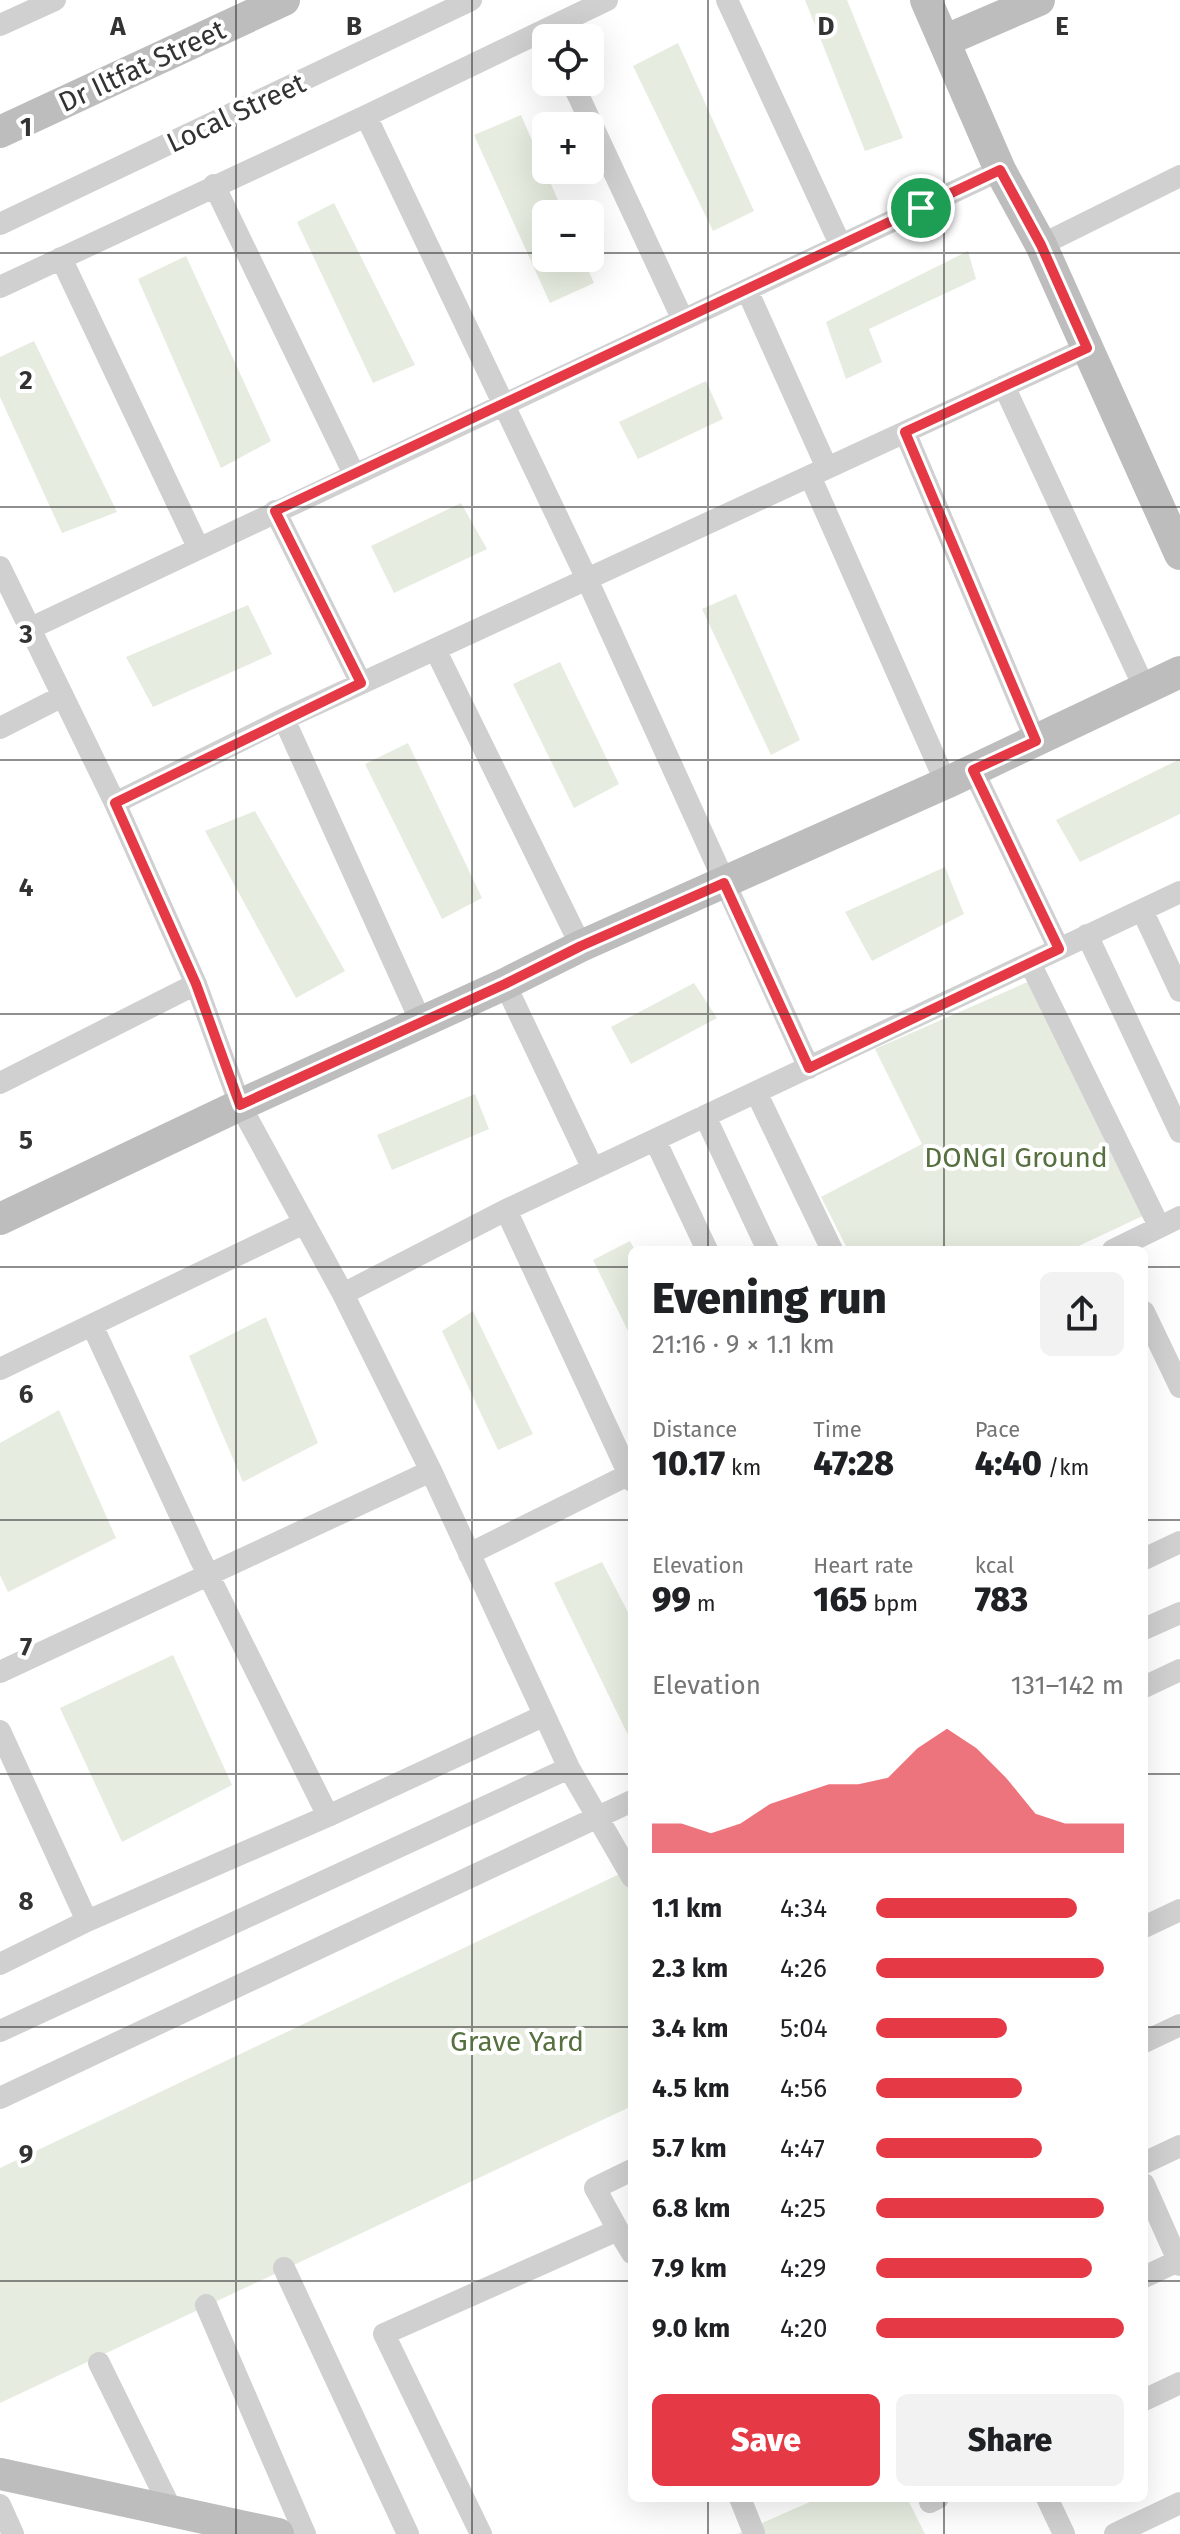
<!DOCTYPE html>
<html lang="en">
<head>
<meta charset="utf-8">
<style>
	:root { --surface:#fff; --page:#f2f2f2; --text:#202124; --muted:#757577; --accent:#e63946 }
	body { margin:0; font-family:"Fira Sans",sans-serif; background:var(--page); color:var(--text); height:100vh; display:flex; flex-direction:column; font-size:30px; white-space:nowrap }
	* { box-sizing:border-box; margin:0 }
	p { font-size:26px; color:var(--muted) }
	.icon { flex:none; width:44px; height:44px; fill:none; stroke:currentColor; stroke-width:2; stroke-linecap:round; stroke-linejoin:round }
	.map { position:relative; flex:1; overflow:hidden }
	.drawer { position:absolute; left:628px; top:1246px; width:520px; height:1256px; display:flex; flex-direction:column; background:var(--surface); border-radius:12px; box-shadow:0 8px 32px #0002 }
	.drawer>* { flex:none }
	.controls { position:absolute; left:532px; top:24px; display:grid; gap:16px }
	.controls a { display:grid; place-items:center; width:72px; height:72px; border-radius:12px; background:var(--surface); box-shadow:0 8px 32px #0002; font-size:40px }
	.pin { position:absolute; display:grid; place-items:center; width:68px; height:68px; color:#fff; margin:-34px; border:4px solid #fff; border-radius:50%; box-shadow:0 2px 8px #0007 }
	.round { display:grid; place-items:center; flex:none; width:84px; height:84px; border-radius:12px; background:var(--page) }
	.headline { display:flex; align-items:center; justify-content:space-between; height:136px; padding:0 24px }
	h1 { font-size:44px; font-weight:800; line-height:60px }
	.metrics { display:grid; grid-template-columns:repeat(3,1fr); gap:12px; height:136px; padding:8px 24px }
	.metrics div { display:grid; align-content:center }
	.metrics b { font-size:34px; font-weight:800 }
	.metrics small { font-size:22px; font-weight:400 }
	.metrics p { font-size:22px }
	.chart { height:224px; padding:16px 24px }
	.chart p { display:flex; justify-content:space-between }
	.chart svg { width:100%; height:144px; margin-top:8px; fill:var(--accent); opacity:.7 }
	.primary-button { display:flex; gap:16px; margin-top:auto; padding:16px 24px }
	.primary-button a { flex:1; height:92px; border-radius:12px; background:var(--accent); color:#fff; font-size:32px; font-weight:800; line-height:92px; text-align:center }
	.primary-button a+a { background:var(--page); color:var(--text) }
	ul { padding:0 24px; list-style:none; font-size:26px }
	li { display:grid; grid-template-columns:128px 96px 1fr; align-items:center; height:60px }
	li i { height:20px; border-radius:10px; background:var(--accent) }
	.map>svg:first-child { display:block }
	.green { fill:#e6ecdf }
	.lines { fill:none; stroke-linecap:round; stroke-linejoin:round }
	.street { stroke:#d0d0d0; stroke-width:22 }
	.secondary { stroke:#bdbdbd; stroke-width:32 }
	.route-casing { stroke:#fff; stroke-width:16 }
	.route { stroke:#e63946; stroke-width:10 }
	.grid { fill:none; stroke:#333; stroke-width:2; stroke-opacity:0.55 }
	.labels { text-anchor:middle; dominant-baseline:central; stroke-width:8; stroke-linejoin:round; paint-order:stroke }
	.street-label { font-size:28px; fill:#333; stroke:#fff }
	.park-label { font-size:28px; fill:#56703f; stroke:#fff }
	.grid-label { font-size:26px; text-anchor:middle; font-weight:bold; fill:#333; stroke:#fff; stroke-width:8; stroke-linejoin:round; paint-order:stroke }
</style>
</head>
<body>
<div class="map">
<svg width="1180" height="2534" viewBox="0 0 1180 2534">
	<rect width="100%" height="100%" fill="#fff"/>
	<path class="green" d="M 805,0 L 847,0 L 903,138 L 865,151 Z
		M 678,43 L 754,211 L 713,231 L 633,66 Z
		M 521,115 L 564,214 L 546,214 L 546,258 L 583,258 L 594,283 L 550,303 L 474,135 Z
		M 334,203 L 415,365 L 373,383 L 297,222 Z
		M 968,251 L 976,279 L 869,329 L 882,362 L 846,379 L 826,322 Z
		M 186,256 L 271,441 L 221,468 L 138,279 Z
		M 34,341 L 117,512 L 62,533 L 0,397 L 0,357 Z
		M 706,381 L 723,419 L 638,459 L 619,422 Z
		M 461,503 L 487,549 L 394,593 L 371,546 Z
		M 736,594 L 800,740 L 771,755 L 702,609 Z
		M 248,605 L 272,654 L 153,707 L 126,657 Z
		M 560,662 L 619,784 L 574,808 L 513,684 Z
		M 408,743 L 482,898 L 442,919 L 365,764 Z
		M 1180,759 L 1180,814 L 1080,862 L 1056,820 Z
		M 255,811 L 345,971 L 296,998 L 205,831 Z
		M 945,867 L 964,914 L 872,961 L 845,912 Z
		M 1032,980 L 1147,1214 L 1070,1250 L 848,1250 L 821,1197 L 922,1144 L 875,1049 Z
		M 694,983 L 717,1018 L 631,1064 L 611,1027 Z
		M 475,1094 L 489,1129 L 392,1170 L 377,1135 Z
		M 630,1241 L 635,1250 L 632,1250 L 632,1339 L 593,1260 Z
		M 473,1311 L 533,1434 L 498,1450 L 442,1331 Z
		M 266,1317 L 318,1443 L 243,1482 L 189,1356 Z
		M 59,1410 L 116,1538 L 8,1592 L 0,1575 L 0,1443 Z
		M 602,1562 L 632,1620 L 632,1732 L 628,1735 L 554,1583 Z
		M 173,1655 L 232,1785 L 122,1842 L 60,1708 Z
		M 628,1870 L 632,1879 L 632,2106 L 0,2403 L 0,2168 Z
		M 819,2498 L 907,2498 L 925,2534 L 737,2534 Z"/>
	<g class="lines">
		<path class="street" d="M 727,0 L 841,246
			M 0,25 L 55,0
			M 572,82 L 683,320
			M 366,116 L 586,577 L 809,1068
			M 214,185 L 354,474
			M 0,224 L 471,0
			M 1041,245 L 1180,176
			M 61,258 L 198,547
			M 0,287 L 366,116 L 607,0
			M 747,290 L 827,468
			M 1004,386 L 1145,689
			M 905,432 L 1036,741
			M 810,476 L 946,783
			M 275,511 L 361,683
			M 0,567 L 115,803 L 196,984 L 240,1105 L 343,1294 L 506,1210 L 1180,892
			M 29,629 L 1000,170
			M 435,649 L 581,946
			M 284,719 L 421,1022
			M 0,728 L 63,696
			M 973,770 L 1059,949
			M 115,803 L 284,719 L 1087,348
			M 1142,910 L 1180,991
			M 1087,935 L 1180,1132
			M 1030,963 L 1159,1226
			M 505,984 L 593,1169
			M 0,1083 L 196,984
			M 756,1092 L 832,1250
			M 705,1116 L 768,1250
			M 655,1140 L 707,1250
			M 506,1210 L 632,1481
			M 1113,1250 L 1180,1217
			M 343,1294 L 431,1471 L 569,1768 L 632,1877
			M 1144,1312 L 1180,1387
			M 92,1325 L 199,1556 L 328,1816
			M 0,1369 L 304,1223
			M 469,1554 L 632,1473
			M 1144,1559 L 1180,1542
			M 1144,1629 L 1180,1613
			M 0,1672 L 431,1471
			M 1144,1687 L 1180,1670
			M 0,1731 L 87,1921
			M 1144,1927 L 1180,1910
			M 0,1964 L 87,1921 L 328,1816 L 543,1716
			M 0,2031 L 569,1768
			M 1144,2042 L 1180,2025
			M 0,2098 L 632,1801
			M 1144,2163 L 1180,2146
			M 1144,2184 L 1180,2265
			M 618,2230 L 595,2188 L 632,2170
			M 284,2268 L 408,2534
			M 1144,2277 L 1180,2260
			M 206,2305 L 305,2534
			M 99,2363 L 172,2511
			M 1144,2400 L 1180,2383
			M 740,2498 L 754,2533
			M 1047,2498 L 1064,2534
			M 930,2502 L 938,2498
			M 0,2505 L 13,2534
			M 481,2534 L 384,2334 L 618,2230 L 632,2253
			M 1115,2534 L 1180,2503"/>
		<path class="secondary" d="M 926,0 L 1000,170 L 1041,245 L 1180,554
			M 944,41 L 1039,0
			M 0,132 L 284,0
			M 0,1219 L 240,1105 L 505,984 L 581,946 L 946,783 L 1180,672
			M 0,2474 L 278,2534"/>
	</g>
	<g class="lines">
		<defs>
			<path id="route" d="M 1000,170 L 1041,245 L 1087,348 L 905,432 L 1036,741 L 973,770 L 1059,949 L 809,1068 L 724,883 L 581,946 L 505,984 L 240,1105 L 196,984 L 115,803 L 361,683 L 275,511 Z"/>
		</defs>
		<use href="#route" class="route-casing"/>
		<use href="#route" class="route"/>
	</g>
	<path class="grid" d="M 236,0 L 236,2534M 472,0 L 472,2534M 708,0 L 708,1250M 944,0 L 944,1250M 0,253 L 546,253M 590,253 L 1180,253M 0,507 L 1180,507M 0,760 L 1180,760M 0,1014 L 1180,1014M 0,1267 L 632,1267M 1144,1267 L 1180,1267M 0,1520 L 632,1520M 1144,1520 L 1180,1520M 0,1774 L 632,1774M 1144,1774 L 1180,1774M 0,2027 L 632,2027M 1144,2027 L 1180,2027M 0,2281 L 632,2281M 1144,2281 L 1180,2281M 708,2498 L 708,2534M 944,2498 L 944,2534"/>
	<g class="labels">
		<g class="street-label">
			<text transform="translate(142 66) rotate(-25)">Dr Iltfat Street</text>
			<text transform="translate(236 113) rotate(-25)">Local Street</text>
		</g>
		<g class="park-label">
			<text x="1016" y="1157">DONGI Ground</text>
			<text x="517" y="2041">Grave Yard</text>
		</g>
	</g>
	<g class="grid-label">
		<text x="118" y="35">A</text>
		<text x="354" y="35">B</text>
		<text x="826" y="35">D</text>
		<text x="1062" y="35">E</text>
		<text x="26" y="136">1</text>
		<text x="26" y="389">2</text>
		<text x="26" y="643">3</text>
		<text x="26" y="896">4</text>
		<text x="26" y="1149">5</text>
		<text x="26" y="1403">6</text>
		<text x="26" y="1656">7</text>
		<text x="26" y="1910">8</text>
		<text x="26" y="2163">9</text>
	</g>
</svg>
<div class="controls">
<a><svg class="icon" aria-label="locate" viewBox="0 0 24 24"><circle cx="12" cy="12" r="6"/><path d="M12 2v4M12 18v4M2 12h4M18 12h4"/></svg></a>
<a>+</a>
<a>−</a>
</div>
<div class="pin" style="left:921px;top:208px;background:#1e9e55"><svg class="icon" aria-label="arrive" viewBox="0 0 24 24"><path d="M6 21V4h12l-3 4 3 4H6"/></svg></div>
<section class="drawer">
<div class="headline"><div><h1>Evening run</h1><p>21:16 · 9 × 1.1 km</p></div><a class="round"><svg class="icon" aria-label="share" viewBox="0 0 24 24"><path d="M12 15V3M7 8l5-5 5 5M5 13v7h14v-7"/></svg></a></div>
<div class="metrics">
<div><p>Distance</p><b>10.17<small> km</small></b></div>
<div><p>Time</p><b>47:28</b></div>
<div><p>Pace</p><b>4:40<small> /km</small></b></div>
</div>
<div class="metrics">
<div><p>Elevation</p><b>99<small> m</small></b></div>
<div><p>Heart rate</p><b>165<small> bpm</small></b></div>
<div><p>kcal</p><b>783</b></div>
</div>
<div class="chart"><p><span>Elevation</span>131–142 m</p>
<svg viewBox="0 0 160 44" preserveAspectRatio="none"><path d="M0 44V35L10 35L20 38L30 35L40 29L50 26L60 23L70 23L80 21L90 12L100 6L110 12L120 21L130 32L140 35L150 35L160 35V44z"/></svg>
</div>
<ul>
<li><b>1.1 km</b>4:34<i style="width:81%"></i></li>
<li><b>2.3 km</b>4:26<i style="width:92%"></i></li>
<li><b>3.4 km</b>5:04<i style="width:53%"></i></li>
<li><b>4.5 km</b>4:56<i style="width:59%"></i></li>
<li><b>5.7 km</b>4:47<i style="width:67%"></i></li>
<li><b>6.8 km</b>4:25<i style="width:92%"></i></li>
<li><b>7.9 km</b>4:29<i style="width:87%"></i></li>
<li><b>9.0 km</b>4:20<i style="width:100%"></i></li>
</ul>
<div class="primary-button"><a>Save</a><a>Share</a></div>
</section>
</div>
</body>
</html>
